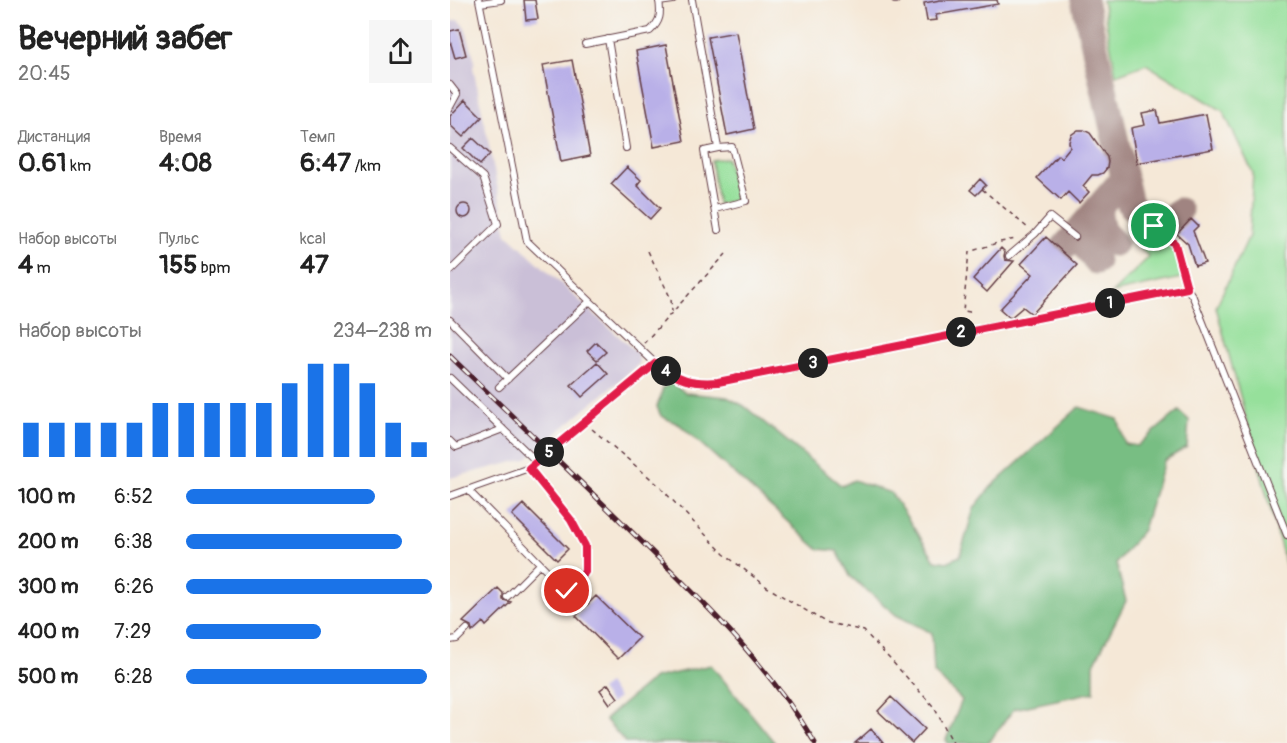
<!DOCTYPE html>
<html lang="ru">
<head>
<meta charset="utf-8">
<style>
	:root { --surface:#fff; --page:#f6f6f6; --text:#222; --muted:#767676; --accent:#1a73e8 }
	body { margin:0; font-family:Pangolin,sans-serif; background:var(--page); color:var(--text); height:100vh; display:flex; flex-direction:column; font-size:22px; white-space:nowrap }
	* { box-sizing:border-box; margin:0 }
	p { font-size:20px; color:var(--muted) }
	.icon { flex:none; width:33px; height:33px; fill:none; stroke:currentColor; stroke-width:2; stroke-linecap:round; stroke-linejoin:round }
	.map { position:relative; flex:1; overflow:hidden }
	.details { display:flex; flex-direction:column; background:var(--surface); width:450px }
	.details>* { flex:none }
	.pin { position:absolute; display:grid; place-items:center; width:51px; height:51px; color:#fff; margin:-26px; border:3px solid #fff; border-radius:50%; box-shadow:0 2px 6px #0007 }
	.km { position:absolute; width:30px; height:30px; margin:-15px; border-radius:50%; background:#222; color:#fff; font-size:16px; line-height:30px; text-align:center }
	.round { display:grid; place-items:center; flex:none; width:63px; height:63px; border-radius:0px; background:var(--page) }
	.head { display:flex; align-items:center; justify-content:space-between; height:102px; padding:0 18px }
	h1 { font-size:33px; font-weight:800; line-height:45px }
	.stats { display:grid; grid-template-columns:repeat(3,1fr); gap:9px; height:102px; padding:6px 18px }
	.stats div { display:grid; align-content:center }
	.stats b { font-size:26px; font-weight:800 }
	.stats small { font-size:16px; font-weight:400 }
	.stats p { font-size:16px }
	.chart { height:168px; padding:12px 18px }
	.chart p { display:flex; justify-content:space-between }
	.chart svg { width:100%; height:108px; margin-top:6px; stroke:var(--accent); stroke-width:6 }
	ul { padding:0 18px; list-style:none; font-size:20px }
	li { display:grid; grid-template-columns:96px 72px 1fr; align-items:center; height:45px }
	li i { height:15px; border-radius:8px; background:var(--accent) }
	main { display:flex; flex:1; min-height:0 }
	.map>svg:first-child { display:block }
	.industrial { fill:#cabfd7 }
	.green { fill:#96e09b; stroke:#708063; stroke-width:1.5 }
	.forest { fill:#78be83; stroke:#616e57; stroke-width:1.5 }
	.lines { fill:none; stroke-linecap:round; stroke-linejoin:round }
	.taxiway { stroke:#a08481; stroke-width:27 }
	.building { fill:#b9b0e8 }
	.service-casing { stroke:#643d45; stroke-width:8 }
	.path { stroke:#643d45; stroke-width:1.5; stroke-dasharray:4.5 4.5; stroke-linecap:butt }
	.service { stroke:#fff; stroke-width:6 }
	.rail-casing { stroke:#4a1f2b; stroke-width:5 }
	.rail { stroke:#f6f6f2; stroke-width:3; stroke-dasharray:9; stroke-linecap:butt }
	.route-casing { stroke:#fff; stroke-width:12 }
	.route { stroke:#e11d48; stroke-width:8 }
</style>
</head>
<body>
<main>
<section class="details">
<div class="head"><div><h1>Вечерний забег</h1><p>20:45</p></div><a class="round"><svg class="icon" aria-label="share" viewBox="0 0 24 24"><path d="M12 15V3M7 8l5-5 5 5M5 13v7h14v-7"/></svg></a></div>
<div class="stats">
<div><p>Дистанция</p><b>0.61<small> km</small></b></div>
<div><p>Время</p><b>4:08</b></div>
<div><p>Темп</p><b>6:47<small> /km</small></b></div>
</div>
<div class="stats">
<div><p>Набор высоты</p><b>4<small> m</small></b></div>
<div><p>Пульс</p><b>155<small> bpm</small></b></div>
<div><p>kcal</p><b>47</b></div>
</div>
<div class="chart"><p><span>Набор высоты</span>234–238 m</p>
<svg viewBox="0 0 160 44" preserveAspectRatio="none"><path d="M5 44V30M15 44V30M25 44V30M35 44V30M45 44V30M55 44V22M65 44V22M75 44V22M85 44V22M95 44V22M105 44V14M115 44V6M125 44V6M135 44V14M145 44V30M155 44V38"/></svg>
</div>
<ul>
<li><b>100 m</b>6:52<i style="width:77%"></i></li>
<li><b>200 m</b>6:38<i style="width:88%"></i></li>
<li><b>300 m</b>6:26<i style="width:100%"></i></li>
<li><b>400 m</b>7:29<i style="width:55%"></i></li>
<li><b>500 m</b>6:28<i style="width:98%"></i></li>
</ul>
</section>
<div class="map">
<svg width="837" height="743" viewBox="0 0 837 743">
	<rect width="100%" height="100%" fill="#f6f6f2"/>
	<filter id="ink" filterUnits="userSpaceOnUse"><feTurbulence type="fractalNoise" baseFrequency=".0167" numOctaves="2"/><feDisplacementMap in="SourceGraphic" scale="12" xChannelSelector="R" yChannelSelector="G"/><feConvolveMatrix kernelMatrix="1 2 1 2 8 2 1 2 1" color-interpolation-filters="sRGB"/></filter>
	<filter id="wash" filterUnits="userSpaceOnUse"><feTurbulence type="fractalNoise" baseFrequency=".008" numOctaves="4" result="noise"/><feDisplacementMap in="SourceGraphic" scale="24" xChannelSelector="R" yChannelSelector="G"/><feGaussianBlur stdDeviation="1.35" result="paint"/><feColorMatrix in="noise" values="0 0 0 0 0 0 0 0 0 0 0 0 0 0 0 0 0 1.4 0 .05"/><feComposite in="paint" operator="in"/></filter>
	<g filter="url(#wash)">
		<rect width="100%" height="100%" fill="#f5e8d7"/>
		<path class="industrial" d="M 8,20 L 15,27 L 25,61 L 23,67 L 57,234 L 188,354 L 189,364 L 76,459 L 0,478 L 0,22 Z"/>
		<path class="green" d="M 652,0 L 837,0 L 837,570 L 766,307 L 799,236 L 803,173 L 773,111 L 696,64 L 666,75 Z
			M 277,158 L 287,200 L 268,204 L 261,160 Z
			M 720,240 L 736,277 L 662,293 L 699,257 L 690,247 L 696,242 L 708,252 Z"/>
		<path class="forest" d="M 221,383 L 236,393 L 277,397 L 294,406 L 392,486 L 404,480 L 441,493 L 485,560 L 497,562 L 510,556 L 524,508 L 541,487 L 629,407 L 668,419 L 675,444 L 687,446 L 729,411 L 739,420 L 737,447 L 714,461 L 693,530 L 666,563 L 676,601 L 644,664 L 644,692 L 564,709 L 538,743 L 498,743 L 496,740 L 512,700 L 484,673 L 482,633 L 446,615 L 400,576 L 387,551 L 368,549 L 230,425 L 211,416 L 207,407 L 213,388 Z
			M 261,665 L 325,743 L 176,743 L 155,719 L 204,678 Z"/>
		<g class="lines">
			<path class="taxiway" d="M 634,0 L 680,204 C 703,225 704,238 729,211
				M 648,210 L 652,231 L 664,243
				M 632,228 L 637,249 L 646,261
				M 611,251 L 673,179"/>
		</g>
		<g id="blocks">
			<path class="building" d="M 74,0 L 85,0 L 88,19 L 76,20 Z
				M 490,0 L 547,0 L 548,4 L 486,15 L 487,20 L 477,21 L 474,3 Z
				M 9,29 L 16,55 L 5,58 L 0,41 L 0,31 Z
				M 286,32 L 304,129 L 277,135 L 258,37 Z
				M 216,45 L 234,141 L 204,147 L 186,51 Z
				M 122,60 L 140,156 L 111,162 L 93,65 Z
				M 15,100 L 32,117 L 13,137 L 0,125 L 0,116 Z
				M 707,110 L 710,123 L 756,114 L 763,149 L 687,163 L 681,128 L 695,125 L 692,113 Z
				M 628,130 L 634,130 L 640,133 L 657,157 L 658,162 L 657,168 L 653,173 L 648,175 L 642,175 L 633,186 L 639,192 L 629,203 L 618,192 L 611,200 L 587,178 L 608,155 L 611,158 L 620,147 L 619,142 L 621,135 Z
				M 23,138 L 40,154 L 30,165 L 13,148 Z
				M 177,167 L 191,180 L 187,185 L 210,208 L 200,219 L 161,184 Z
				M 530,179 L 536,185 L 526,195 L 520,190 Z
				M7 211a7 7 0 1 1 14 0a7 7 0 1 1-14 0Z
				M 741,219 L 748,226 L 743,231 L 755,263 L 745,266 L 738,244 L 727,234 Z
				M 596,237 L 627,265 L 582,314 L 573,307 L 560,318 L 550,309 L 583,274 L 571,264 Z
				M 551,248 L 555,252 L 554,256 L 555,260 L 564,261 L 537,292 L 523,279 Z
				M 146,342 L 156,352 L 147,360 L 137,351 Z
				M 147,362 L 158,374 L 132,397 L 121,385 Z
				M 73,504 L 118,549 L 107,560 L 62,515 Z
				M 48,588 L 53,593 L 53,600 L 61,602 L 36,626 L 33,622 L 22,632 L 21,626 L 13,622 Z
				M 146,596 L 189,638 L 168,659 L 126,616 Z
				M 158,684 L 168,698 L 160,704 L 150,690 Z
				M 441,697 L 475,729 L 462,743 L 428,711 Z
				M 421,729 L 433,743 L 405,743 Z"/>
		</g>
	</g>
	<g filter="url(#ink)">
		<use href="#blocks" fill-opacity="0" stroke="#643d45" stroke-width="1.5"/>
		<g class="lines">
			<defs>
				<path id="service" d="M 29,0 L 77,241 L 206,364 C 228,380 241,384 268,382 L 737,288
					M 242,0 L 268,148 L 254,151 L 268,230
					M 445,0 L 446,0
					M 209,2 L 223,0
					M 30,3 L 51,0
					M 158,39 L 176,148
					M 135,44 L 200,31 C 211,21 211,14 209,0
					M 0,85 L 7,94 L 0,107
					M 0,148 L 33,177 L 48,224 L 0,271
					M 265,209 L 296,201 L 282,147 L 268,148
					M 703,226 L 725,244 L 737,288 L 743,297 L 837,535
					M 559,256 L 585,234 L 600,217 L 625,237
					M 0,320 L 58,379
					M 0,378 L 87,462
					M 49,387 L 140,301
					M 0,441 L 6,447 L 53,429
					M 19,491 L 125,599
					M 0,496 L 79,468 L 206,364
					M 57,597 L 90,564
					M 0,640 L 7,639 L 17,629"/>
			</defs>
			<use href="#service" class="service-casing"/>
			<path class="path" d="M 532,189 L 579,229
				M 198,251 L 221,299 L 222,312
				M 520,312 L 513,311 L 519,252 L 550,242 L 566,239
				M 194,343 L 276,254
				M 142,429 L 206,483 L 274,554 L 317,587 L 375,622 L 414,631 L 484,707 L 503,743
				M 84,474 L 121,520 L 134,546 L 135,572 L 122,586"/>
			<use href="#service" class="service"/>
			<defs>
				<path id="rail" d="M 0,356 C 63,417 127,478 190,540 C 255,604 318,664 365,743"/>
			</defs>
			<use href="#rail" class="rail-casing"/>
			<use href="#rail" class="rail"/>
		</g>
	</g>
	<g class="lines" filter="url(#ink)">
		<defs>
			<path id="route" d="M 117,591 L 135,572 L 135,546 L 121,520 L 79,468 L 206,363 C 228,380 241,384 268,382 L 737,288 L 725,244 L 704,226"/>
		</defs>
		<use href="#route" class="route-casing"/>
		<use href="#route" class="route"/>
	</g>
</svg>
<div class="pin" style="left:704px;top:226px;background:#1e9e55"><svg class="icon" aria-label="arrive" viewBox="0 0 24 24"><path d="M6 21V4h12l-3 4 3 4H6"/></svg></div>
<div class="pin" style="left:117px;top:591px;background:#d93025"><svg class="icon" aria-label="check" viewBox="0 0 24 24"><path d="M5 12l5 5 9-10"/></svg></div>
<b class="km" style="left:660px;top:303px">1</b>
<b class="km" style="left:511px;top:332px">2</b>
<b class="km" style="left:363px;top:363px">3</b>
<b class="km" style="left:216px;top:371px">4</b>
<b class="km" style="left:99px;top:452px">5</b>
</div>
</main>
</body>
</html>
